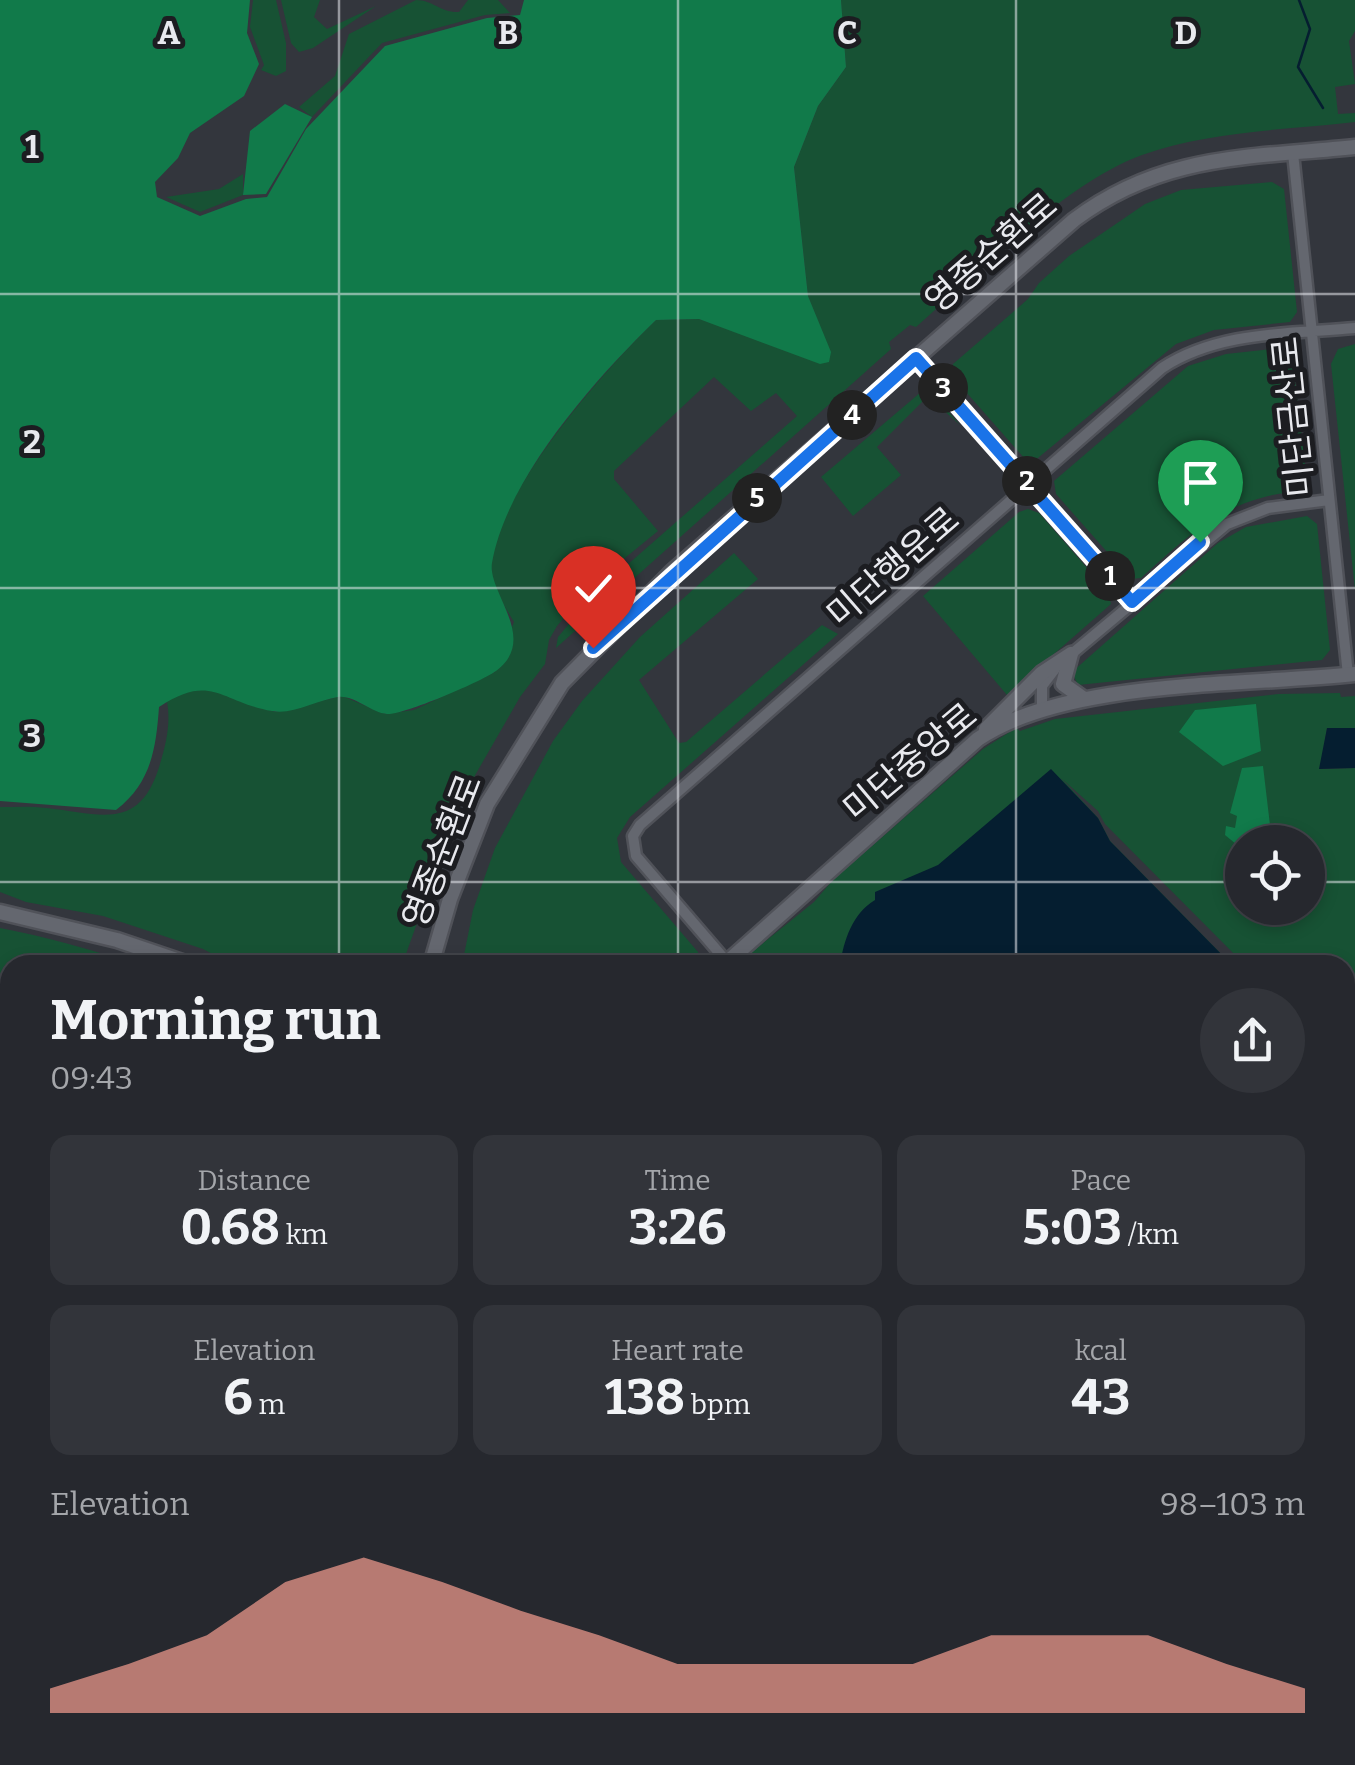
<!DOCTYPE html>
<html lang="en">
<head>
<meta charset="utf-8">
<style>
	:root { --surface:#26282e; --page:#32343a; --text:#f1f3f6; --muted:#a4a6aa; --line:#42444a; --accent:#f59d90 }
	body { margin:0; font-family:Bitter,"Noto Sans KR",serif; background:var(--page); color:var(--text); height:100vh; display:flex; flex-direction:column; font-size:38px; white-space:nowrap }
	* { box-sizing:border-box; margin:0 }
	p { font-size:32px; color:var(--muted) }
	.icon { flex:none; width:55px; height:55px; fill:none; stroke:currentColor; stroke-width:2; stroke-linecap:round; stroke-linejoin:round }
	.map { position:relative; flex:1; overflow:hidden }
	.side { position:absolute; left:0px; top:955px; width:1355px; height:810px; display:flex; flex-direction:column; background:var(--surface); border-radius:30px 30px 0 0; box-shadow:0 5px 15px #0003,0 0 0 2px var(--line) }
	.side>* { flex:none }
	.fabs { position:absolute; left:1225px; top:825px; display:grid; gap:20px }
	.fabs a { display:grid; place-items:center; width:100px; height:100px; border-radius:50%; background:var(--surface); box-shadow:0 5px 15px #0003,0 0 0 2px var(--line); font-size:50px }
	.pin { position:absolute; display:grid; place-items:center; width:85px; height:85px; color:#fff; margin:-102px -42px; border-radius:50% 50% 50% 0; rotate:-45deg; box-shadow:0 0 10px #0007 }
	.pin .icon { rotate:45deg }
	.km { position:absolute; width:50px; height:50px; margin:-25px; border-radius:50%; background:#222; color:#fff; font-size:28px; line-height:50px; text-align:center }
	.round { display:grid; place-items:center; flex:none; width:105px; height:105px; border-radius:52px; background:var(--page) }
	.overview { display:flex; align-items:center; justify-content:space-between; height:170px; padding:0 50px }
	h1 { font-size:55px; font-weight:700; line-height:75px }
	.stats { display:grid; grid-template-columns:repeat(3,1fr); gap:15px; height:170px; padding:10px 50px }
	.stats div { display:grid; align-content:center; border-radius:20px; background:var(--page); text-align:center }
	.stats b { font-size:50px; font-weight:700 }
	.stats small { font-size:28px; font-weight:400 }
	.stats p { font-size:28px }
	.chart { height:280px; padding:20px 50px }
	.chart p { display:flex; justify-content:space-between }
	.chart svg { width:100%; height:180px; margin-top:10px; fill:var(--accent); opacity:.7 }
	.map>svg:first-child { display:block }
	.green { fill:#175234; fill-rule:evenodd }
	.forest { fill:#117a4a }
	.water { fill:#051e30 }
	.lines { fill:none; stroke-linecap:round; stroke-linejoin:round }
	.stream { stroke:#051e30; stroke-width:2.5 }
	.street-casing { stroke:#505259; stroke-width:15 }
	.secondary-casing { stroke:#505259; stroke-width:19 }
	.street { stroke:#64676f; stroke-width:10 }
	.secondary { stroke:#64676f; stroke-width:14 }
	.route-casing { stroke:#fff; stroke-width:20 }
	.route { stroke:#1a73e8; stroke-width:12 }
	.grid { fill:none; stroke:#e8e9ee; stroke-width:2.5; stroke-opacity:0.55 }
	.labels { text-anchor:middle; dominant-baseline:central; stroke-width:10; stroke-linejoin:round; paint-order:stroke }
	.street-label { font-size:35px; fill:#e8e9ee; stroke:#1c1d21 }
	.grid-label { font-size:32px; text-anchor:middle; font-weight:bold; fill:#e8e9ee; stroke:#1c1d21; stroke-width:10; stroke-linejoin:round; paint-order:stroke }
</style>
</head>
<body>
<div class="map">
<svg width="1355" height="1765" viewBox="0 0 1355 1765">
	<rect width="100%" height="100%" fill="#33363d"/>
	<path class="green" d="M 253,0 L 276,0 L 286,43 L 286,71 L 276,76 L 261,70 L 264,65 L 250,27 Z
		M 281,0 L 320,0 L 314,17 L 327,29 L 376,6 L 313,48 L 299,52 L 291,43 Z
		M 416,0 C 433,0 441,13 459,12 L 468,0 L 498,0 L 510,13 L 485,15 L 382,43 L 312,117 L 299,107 L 335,76 L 349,34 Z
		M 841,0 L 1355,0 L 1355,31 L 1349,41 L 1355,84 L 1335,87 L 1338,114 L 1355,113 L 1355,122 C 1286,130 1209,131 1142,155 C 1066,183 977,273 916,327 L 910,325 L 889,342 L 891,349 L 556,648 L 558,637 L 594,594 L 797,416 L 776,393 L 751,411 L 714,377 L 614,471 L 614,479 L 658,531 L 592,585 L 557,626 L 549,640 L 545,664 L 520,697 L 462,798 L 402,965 L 234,965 L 203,949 L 103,916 L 26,902 L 0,892 L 0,807 C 15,807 32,806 47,808 C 101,814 140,832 160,764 C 166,744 171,723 167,702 L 183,691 L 210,688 L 275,712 L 342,696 L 385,714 L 414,710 L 495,672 L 514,622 C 505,607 490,583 491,566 C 494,495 605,369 656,320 L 699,319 L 753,336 L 830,352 L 808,296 L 794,167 L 818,106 L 846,67 Z
		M 243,174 L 243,195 L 200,212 L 166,197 L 219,189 Z
		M 1272,182 L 1284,189 L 1297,312 L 1290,322 L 1214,330 L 1176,344 L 1033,462 L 1025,459 L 951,375 L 953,364 L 1028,299 L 1039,283 L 1069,256 L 1145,204 L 1181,190 Z
		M 1355,344 L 1355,590 L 1331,364 L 1338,349 Z
		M 1291,347 L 1308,489 C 1293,493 1276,493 1261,498 C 1212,511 1178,545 1141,578 L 1131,579 L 1056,494 L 1054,481 L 1188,366 L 1226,354 Z
		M 921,392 L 933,394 L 960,425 L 931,399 L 924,400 L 877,447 L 901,475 L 853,516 L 821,477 Z
		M 1028,509 L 1039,513 L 1108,592 L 1111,604 L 1007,695 L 923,596 L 1019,512 Z
		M 1307,516 L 1317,524 L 1330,650 L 1322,660 L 1078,685 L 1072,672 L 1218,543 L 1246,527 Z
		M 734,553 L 758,579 L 639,680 L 679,743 L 686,742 L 822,625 L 838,634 L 630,817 L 617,838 L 621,862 L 698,952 L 698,965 L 462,965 L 473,910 L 495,848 L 553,741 L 582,701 L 640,637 Z
		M 1340,693 L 1341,697 L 1355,696 L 1355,728 L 1327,728 L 1320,769 L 1355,768 L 1355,988 L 1345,989 L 1345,965 L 1245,965 L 1105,824 L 1098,811 L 1061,778 L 1098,818 L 1110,841 L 1232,965 L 736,965 L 814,902 L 832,881 L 983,749 L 1016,728 L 1020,731 L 1055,719 L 1278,694 ZM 1242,842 L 1308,842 L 1308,908 L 1242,908 Z
		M 0,928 C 46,937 92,949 136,965 L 10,965 L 10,1464 L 0,1475 Z
		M 1345,1209 L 1355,1765 L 0,1765 L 0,1539 L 10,1530 L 10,1755 L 1345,1755 Z"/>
	<path class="forest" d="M 0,0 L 250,0 L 247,33 L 259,64 L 244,96 L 190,133 L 178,158 L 155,182 L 157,197 L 200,216 L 246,199 L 267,197 L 306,129 L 385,46 L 487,18 L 520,15 L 524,0 L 841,0 L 846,67 L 818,106 L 794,167 L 808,296 L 831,352 L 829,362 L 820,364 L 699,319 L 656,320 C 596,378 506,479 492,563 C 487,593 542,641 493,673 C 477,683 404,715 387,714 C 371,713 355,695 338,697 C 317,700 293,715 272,711 C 220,702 212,672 159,707 C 156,749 151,783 116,810 L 0,801 Z
		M 285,104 L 312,117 L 266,194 L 243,195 L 250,131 Z
		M 1256,704 L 1261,751 L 1223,766 L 1179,732 L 1195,710 Z
		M 1263,766 L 1272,842 L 1242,842 L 1242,849 L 1225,835 L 1226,826 L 1235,828 L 1237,816 L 1230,813 L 1242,768 Z"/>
	<path class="water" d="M 1327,728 L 1355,728 L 1355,768 L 1319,769 Z
		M 1051,769 L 1098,818 L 1110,841 L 1232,965 L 840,965 C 844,940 852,914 875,900 L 875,892 L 938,865 Z
		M 1355,995 L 1355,1765 L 142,1765 L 155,1755 L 1345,1755 L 1345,996 Z"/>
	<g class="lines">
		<path class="stream" d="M 1299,0 L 1310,29 L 1298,67 L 1323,108"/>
		<defs>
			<path id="street" d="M 1293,153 L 1348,675
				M 916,358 L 1131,602
				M 1068,657 L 1227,524 L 1268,508 L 1329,500
				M 1042,707 L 1042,686 L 1055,669
				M 727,962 L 636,856 L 633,836 L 640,825 L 1162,368 C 1218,331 1290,334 1355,328"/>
			<path id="secondary" d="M 1071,654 L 1063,684 L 1084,699
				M 986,729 L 1042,673 L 1071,654
				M 0,912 L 117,940 L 191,965
				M 431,965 L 450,899 L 487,804 L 562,683 L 672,572 L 1074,220 C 1163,153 1250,158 1355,147
				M 724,965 L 978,739 C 1066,679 1247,686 1355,674
				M 0,1507 L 10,1498"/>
		</defs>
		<use href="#street" class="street-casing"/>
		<use href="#secondary" class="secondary-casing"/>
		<use href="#street" class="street"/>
		<use href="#secondary" class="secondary"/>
	</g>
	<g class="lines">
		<defs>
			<path id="route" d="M 593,648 L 916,358 L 1132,602 L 1200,542"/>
		</defs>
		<use href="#route" class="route-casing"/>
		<use href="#route" class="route"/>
	</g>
	<path class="grid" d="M 339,0 L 339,965M 678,0 L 678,965M 1016,0 L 1016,965M 0,294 L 1355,294M 0,588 L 1355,588M 0,882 L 1242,882M 1308,882 L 1355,882M 0,1177 L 10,1177M 1345,1177 L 1355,1177M 0,1471 L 10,1471M 1345,1471 L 1355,1471M 339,1755 L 339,1765M 678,1755 L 678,1765M 1016,1755 L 1016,1765"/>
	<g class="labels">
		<g class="street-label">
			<text transform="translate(991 253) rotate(-41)">영종순환로</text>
			<text transform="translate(1293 417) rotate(-96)">미단금산로</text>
			<text transform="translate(893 567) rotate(-41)">미단행운로</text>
			<text transform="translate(910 762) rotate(-40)">미단중앙로</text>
			<text transform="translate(442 851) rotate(-69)">영종순환로</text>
		</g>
	</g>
	<g class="grid-label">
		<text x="169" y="44">A</text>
		<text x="508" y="44">B</text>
		<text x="847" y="44">C</text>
		<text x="1186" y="44">D</text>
		<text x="32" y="158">1</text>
		<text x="32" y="453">2</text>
		<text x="32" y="747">3</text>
	</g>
</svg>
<div class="fabs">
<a><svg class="icon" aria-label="locate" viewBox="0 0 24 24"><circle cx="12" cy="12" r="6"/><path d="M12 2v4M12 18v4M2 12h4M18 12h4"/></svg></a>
</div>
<div class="pin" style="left:1200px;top:542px;background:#1e9e55"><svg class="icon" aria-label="arrive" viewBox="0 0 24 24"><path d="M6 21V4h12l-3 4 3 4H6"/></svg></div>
<div class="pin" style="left:593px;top:648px;background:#d93025"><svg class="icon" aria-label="check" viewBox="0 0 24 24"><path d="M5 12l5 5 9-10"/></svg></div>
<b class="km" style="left:1110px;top:576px">1</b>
<b class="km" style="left:1027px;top:481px">2</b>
<b class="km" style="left:943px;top:388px">3</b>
<b class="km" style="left:852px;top:415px">4</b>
<b class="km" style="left:757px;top:498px">5</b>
<section class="side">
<div class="overview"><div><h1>Morning run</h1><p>09:43</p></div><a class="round"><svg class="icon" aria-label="share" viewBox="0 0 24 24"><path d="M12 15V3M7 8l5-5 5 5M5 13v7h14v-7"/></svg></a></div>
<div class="stats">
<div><p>Distance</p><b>0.68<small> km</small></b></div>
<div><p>Time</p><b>3:26</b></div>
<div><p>Pace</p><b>5:03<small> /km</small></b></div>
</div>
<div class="stats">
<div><p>Elevation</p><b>6<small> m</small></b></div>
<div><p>Heart rate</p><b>138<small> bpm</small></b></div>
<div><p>kcal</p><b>43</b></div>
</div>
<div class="chart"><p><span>Elevation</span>98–103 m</p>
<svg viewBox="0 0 160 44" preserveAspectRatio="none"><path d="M0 44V38L10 32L20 25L30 12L40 6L50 12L60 19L70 25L80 32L90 32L100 32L110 32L120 25L130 25L140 25L150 32L160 38V44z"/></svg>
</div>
</section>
</div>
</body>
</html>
